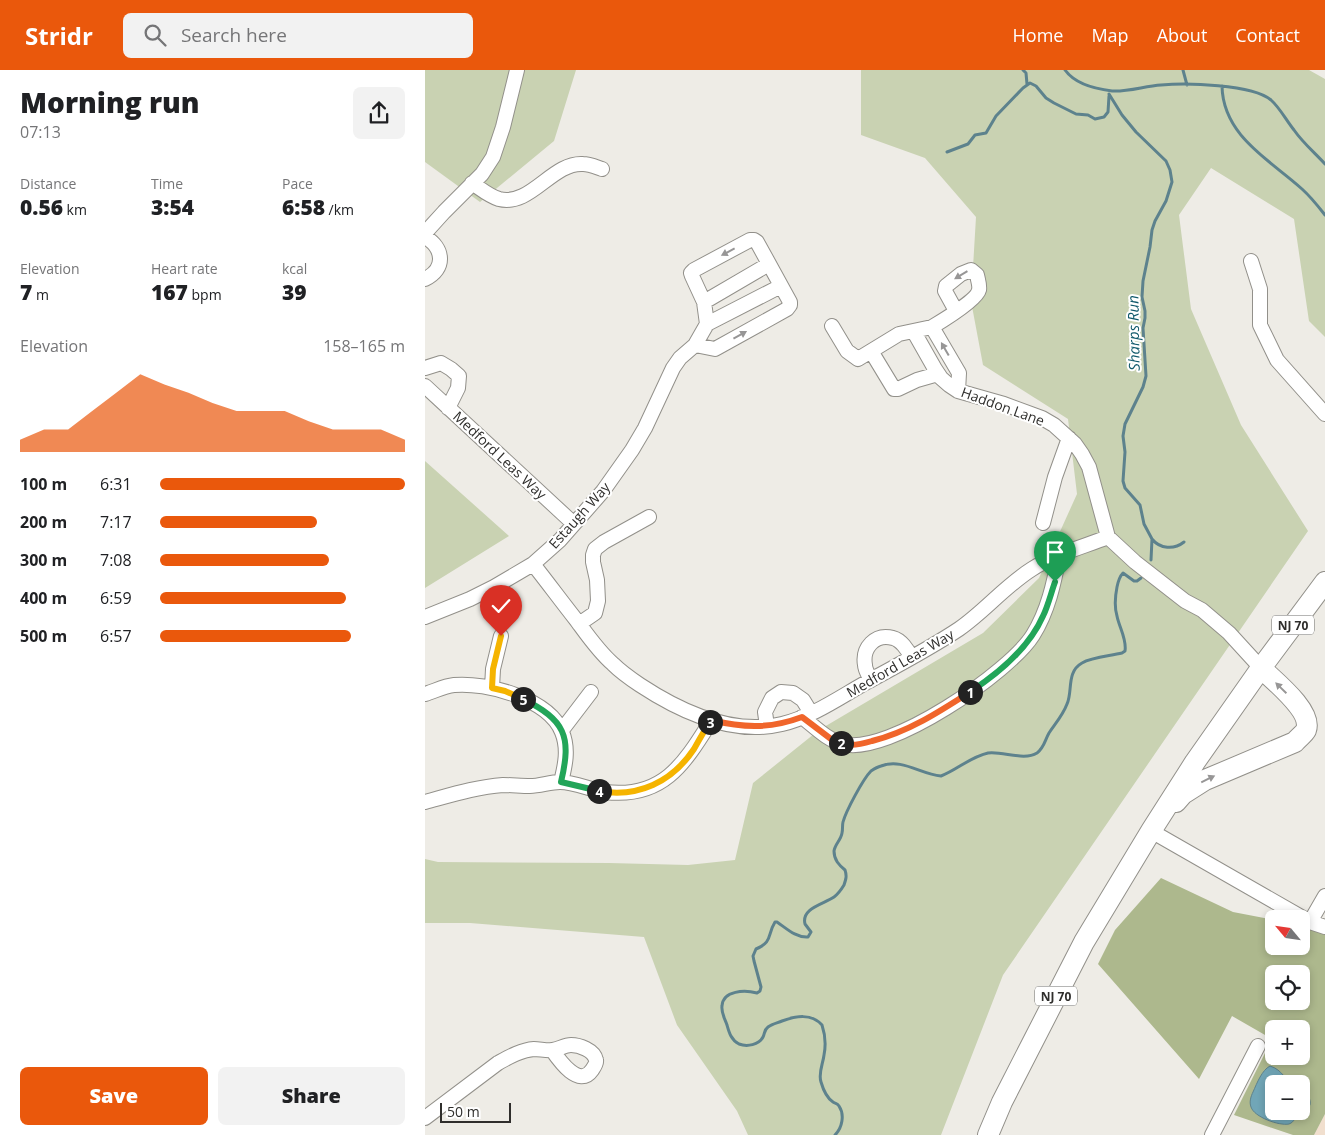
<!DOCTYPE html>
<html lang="en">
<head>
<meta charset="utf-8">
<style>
	:root { --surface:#fff; --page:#f2f2f2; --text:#202124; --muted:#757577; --accent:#ea580c }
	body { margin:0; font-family:"Open Sans",sans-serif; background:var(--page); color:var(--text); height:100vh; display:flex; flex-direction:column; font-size:19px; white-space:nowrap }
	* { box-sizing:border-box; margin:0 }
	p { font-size:16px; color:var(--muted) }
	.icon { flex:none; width:28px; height:28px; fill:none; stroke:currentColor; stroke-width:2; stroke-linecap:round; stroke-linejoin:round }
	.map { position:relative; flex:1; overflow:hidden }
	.drawer { display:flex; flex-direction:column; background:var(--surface); width:425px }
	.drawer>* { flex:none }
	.needle { width:32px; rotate:299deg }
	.controls { position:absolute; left:840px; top:840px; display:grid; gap:10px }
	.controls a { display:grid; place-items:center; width:45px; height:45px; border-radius:8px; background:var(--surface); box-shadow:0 2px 8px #0003; font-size:25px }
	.scale { position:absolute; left:15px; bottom:12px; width:71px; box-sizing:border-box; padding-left:5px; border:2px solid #2f2e2c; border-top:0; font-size:14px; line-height:18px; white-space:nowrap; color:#2f2e2c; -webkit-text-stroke:4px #fff; paint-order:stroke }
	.pin { position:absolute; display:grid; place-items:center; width:42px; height:42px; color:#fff; margin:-51px -21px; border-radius:50% 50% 50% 0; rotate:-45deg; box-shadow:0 0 5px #0007 }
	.pin .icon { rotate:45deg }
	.km { position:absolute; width:25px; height:25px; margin:-12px; border-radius:50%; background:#222; color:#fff; font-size:14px; line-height:25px; text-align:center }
	.round { display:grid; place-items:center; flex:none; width:52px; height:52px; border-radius:8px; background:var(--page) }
	.summary { display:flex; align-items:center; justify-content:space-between; height:85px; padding:0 20px }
	h1 { font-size:28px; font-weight:800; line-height:38px }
	.stats { display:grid; grid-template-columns:repeat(3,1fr); gap:8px; height:85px; padding:5px 20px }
	.stats div { display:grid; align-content:center }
	.stats b { font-size:21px; font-weight:800 }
	.stats small { font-size:14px; font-weight:400 }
	.stats p { font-size:14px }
	.chart { height:140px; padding:10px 20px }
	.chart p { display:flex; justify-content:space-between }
	.chart svg { width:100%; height:90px; margin-top:5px; fill:var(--accent); opacity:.7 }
	.button { display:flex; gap:10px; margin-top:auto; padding:10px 20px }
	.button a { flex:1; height:58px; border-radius:8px; background:var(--accent); color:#fff; font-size:20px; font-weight:800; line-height:58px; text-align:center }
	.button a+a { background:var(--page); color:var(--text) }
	ul { padding:0 20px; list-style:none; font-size:16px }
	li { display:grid; grid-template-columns:80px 60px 1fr; align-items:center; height:38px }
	li i { height:12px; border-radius:6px; background:var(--accent) }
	header { display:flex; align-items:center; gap:30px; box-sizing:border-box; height:70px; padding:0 25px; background:var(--accent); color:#fff }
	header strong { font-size:24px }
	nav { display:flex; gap:28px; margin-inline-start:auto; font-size:18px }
	.search { width:350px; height:45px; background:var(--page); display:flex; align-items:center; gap:12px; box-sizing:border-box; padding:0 18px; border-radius:8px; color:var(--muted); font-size:19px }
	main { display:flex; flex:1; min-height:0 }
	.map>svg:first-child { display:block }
	.industrial { fill:#f1dfce }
	.green { fill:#c9d2b2 }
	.forest { fill:#adb88d; fill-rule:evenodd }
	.water { fill:#71a6b7; stroke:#5d828d }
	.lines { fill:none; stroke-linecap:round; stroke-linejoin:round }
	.stream { stroke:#5d828d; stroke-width:3 }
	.minor-casing { stroke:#92908a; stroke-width:16 }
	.highway-casing { stroke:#92908a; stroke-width:22 }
	.minor { stroke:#fff; stroke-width:14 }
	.highway { stroke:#fff; stroke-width:20 }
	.oneway { fill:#979696 }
	.split-1-casing { stroke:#fff; stroke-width:10 }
	.split-2-casing { stroke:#fff; stroke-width:10 }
	.split-3-casing { stroke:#fff; stroke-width:10 }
	.split-4-casing { stroke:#fff; stroke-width:10 }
	.split-5-casing { stroke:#fff; stroke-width:10 }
	.split-6-casing { stroke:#fff; stroke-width:10 }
	.split-1 { stroke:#22a559; stroke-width:6 }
	.split-2 { stroke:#f0652b; stroke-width:6 }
	.split-3 { stroke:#f0652b; stroke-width:6 }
	.split-4 { stroke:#f5b400; stroke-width:6 }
	.split-5 { stroke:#22a559; stroke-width:6 }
	.split-6 { stroke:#f5b400; stroke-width:6 }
	.labels { text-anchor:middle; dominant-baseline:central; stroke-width:4; stroke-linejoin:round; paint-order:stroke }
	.shield { fill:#fff; stroke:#6d6d6b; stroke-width:1 }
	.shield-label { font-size:12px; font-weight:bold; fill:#2f2e2c }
	.street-label { font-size:14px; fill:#2f2e2c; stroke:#fff }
	.water-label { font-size:15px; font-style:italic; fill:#10596b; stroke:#fff }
</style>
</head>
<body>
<header>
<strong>Stridr</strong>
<div class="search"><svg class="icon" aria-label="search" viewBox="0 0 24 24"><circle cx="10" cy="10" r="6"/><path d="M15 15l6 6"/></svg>Search here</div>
<nav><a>Home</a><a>Map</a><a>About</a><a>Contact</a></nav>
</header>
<main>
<section class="drawer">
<div class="summary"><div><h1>Morning run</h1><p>07:13</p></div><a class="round"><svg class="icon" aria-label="share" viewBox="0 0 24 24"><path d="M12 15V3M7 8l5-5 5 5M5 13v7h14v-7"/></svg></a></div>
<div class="stats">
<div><p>Distance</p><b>0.56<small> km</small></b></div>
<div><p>Time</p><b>3:54</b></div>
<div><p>Pace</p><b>6:58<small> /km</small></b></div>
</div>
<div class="stats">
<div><p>Elevation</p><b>7<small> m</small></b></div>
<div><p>Heart rate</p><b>167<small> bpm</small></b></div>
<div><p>kcal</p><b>39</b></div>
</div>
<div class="chart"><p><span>Elevation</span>158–165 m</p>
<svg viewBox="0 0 160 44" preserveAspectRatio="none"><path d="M0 44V38L10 33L20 33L30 24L40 15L50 6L60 11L70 15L80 20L90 24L100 24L110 24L120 29L130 33L140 33L150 33L160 38V44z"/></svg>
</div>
<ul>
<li><b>100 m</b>6:31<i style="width:100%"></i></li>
<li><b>200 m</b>7:17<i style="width:64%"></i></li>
<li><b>300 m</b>7:08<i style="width:69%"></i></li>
<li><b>400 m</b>6:59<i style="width:76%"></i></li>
<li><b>500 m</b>6:57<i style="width:78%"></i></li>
</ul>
<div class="button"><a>Save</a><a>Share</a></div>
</section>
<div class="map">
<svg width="900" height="1065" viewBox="0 0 900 1065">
	<rect width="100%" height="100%" fill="#eeece6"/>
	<path class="industrial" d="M 900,1044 L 900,1065 L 889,1065 Z"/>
	<path class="green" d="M 0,0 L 151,0 L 129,71 L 55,132 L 0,92 Z
		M 436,0 L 884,0 L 900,9 L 900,267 L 884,251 L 869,149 L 786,98 L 754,145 L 766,239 L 816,355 L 883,461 L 578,905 L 516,1065 L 323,1065 L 312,1041 L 252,955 L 219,867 L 45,853 L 0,853 L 0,789 L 13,792 L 184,793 L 263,795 L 310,790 L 328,713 L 394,660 L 558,563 L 614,508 L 652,424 L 643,349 L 558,295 L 546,231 L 551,147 L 500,88 L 436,65 Z
		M 0,391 L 84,466 L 0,518 Z"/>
	<path class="forest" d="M 736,808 L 808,842 L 849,850 L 849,876 L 876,876 L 876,856 L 897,860 L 900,862 L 900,1044 L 889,1065 L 868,1065 L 809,1045 L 847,969 L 807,946 L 774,1009 L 673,894 L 690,860 ZM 849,904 L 876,904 L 876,931 L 849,931 ZM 849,959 L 876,959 L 876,986 L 849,986 ZM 849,1014 L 876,1014 L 876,1041 L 849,1041 Z"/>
	<path class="water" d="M 845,996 C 858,1000 859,1010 869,1014 L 849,1014 L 849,1041 L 876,1041 L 876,1017 C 881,1020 888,1031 884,1037 C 882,1041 877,1040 874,1043 C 870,1046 870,1052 864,1054 C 854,1056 829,1047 826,1037 C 824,1032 826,1026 828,1022 C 832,1013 837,1000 845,996 Z"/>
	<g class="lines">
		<path class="stream" d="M 598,0 L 601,3 L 602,14
			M 640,0 C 650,14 670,19 687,21 C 703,22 720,16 736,15 C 761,13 827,14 846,30 C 855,38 861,50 869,60 C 878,73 890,83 900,94
			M 758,0 L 762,15
			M 797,16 C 798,66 845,90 877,119 C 886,127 893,136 900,145
			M 684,24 L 697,45 L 711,62 L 741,91 L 745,100 L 747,112 L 741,131 L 730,151 L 727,160 L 725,177 L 718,211 L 717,227 L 720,241 L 720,248 L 718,258 L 721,306 L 718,317 L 700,354 L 698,366 L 700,382 L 698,411 L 700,418 L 715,435 L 719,454 L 727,469 L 726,490
			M 522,82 L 543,74 L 550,65 L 561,63 L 571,46 L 598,18 L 605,13 L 611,16 L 621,28 L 629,33 L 651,44 L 663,45 L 670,49 L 679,47 L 683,42 L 684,26
			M 727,469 C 735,479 749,480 759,472
			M 410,1065 C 417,1058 420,1045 414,1036 C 412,1033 411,1034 408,1032 C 402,1028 398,1019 396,1012 C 393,1003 398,994 399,985 C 401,975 400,964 397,955 C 386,943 371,946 357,951 C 352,953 347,954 343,957 C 339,960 340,963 338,967 C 334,975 322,977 314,974 C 306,970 304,962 302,955 C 300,949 296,943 297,936 C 298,920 320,920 332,923 L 335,921 L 336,917 L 329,891 L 328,886 L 331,879 C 348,872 342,865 350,852 L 352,852 C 361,858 371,868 383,867 L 386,862 L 380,854 C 376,838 399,834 409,827 C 413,824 416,820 419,815 C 421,809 422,806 420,800 C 414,795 409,790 409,781 C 410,774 416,770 417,763 C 418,759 417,756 418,752 C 421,741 438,709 446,701 C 449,699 452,697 456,696 C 477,688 495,704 516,706 C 532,700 545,687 563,683 C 578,681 599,691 612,683 C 619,678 620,670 624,663 C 630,654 638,645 642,634 C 648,621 641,602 657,593 C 667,587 685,586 697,583 L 700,581 C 702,569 694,557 692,546 C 689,536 690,527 692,517 C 693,512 694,507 698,503 L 709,511 L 712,511 L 716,508"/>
		<defs>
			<path id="minor" d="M 47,113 C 56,119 64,126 74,129 C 106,137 127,92 158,94 C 164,94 171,97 177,99
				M 0,163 L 19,142 L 57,104 L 68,87 L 78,57 L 92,0
				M 0,167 C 19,178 21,199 0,209
				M 826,191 L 835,219 L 835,255 L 852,290 L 900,344
				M 279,232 L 344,194
				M 282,254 L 356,216
				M 407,256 L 422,281 L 433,289 L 474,264 L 507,257 L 534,303 L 533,321
				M 507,257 C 517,251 552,230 554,220 C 555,216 553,210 552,205 L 546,200 L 536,204 L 521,216 L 520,221 L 531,241
				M 489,262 L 510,299 L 516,308 L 524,315 L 533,321 L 579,334 L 617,348 L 629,355 L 650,374 L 657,384 L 664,397 L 683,467 L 710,492 L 760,531 L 777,540 L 804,563 L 836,598
				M 446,281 L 469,319 L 473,319 L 492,310 L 513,304
				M 0,298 L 16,293 L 26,299 L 34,306 L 33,318 L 23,338
				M 0,316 L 149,454
				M 618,453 L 630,407 L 644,368
				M 108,494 C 123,513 137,532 152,551 C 163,566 174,582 188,594 C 196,602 206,609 215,615 C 256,642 307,666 357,654 C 387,647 415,627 442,612 C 473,595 504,579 534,559 C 560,541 580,516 607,499 C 630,484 658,477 683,467
				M 0,547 L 45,529 L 69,517 L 108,494 L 135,470 L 178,421 L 207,380 L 220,358 L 248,298 L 255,288 L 270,275 L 282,254 L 279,232 L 267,206 L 266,203 L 269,200 L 325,170 L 329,170 L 332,172 L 365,232 L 365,235 L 362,239 L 290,279 L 270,275
				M 154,554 L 170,543 L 173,531 L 172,510 L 168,492 L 168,485 L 170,479 L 179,472 L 224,447
				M 446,610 C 444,606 440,600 440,595 C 437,578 450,563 468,568 C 476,570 483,580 486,587
				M 67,618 L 68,599 L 76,566
				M 0,624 C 10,621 19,616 29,615 C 62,612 124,629 137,662 C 144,679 140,696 136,712
				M 377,647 C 390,657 402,670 418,674 C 463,686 585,602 608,565 C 623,541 629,513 634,486
				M 342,656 L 340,642 L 347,628 L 356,622 L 368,623 L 378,630 L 386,643
				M 137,660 L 166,622
				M 0,732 C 26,725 51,717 78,715 C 87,715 96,716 105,716 C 115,716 125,712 135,712 C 149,712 166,720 180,722 C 238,729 259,694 286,651
				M 726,761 L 885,852 L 900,826
				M 885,852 L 900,857
				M 0,1048 L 73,993 C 84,987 96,980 109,979 C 115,979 122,981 128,980 C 134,979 140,975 146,975 C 154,975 169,980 171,990 C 172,993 169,997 167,1000 C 154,1019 134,990 127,980
				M 787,1065 L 833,976"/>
			<path id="highway" d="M 751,732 L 758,724 L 780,710 L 870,672 C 873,668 879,664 881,660 C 888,641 848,610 836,598
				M 563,1065 L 577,1032 L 659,872 L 726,761 L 770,692 L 836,598 L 900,512"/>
		</defs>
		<use href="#minor" class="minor-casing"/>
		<use href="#highway" class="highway-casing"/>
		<use href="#minor" class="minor"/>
		<use href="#highway" class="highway"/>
	</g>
	<defs><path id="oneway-solid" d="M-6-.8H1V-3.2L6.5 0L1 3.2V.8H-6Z" transform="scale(1.25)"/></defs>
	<g class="oneway">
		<use href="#oneway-solid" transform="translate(303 182) rotate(152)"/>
		<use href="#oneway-solid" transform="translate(536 205) rotate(149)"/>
		<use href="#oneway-solid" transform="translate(315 265) rotate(-29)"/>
		<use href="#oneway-solid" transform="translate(520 279) rotate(-120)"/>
		<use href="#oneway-solid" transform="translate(856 618) rotate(-136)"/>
		<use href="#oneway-solid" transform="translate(783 709) rotate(-26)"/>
	</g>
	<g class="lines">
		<defs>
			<path id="split-1" d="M 545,622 C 574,603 604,578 618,546 C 623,536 626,523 630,512"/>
			<path id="split-2" d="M 416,673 C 425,677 437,674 447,671 C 483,662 514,642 545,622"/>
			<path id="split-3" d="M 285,652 L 286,650 C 319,658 345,659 377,647 L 406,669 L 416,673"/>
			<path id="split-4" d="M 174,721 C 213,728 247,712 269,679 C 274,670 279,661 285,652"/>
			<path id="split-5" d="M 98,629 C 140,650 147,666 136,712 L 174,721"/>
			<path id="split-6" d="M 76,566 L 68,599 L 67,618 L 80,621 L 98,629"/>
		</defs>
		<use href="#split-1" class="split-1-casing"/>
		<use href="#split-2" class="split-2-casing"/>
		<use href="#split-3" class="split-3-casing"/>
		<use href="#split-4" class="split-4-casing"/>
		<use href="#split-5" class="split-5-casing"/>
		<use href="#split-6" class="split-6-casing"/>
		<use href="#split-1" class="split-1"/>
		<use href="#split-2" class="split-2"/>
		<use href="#split-3" class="split-3"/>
		<use href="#split-4" class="split-4"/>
		<use href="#split-5" class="split-5"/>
		<use href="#split-6" class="split-6"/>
	</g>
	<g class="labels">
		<g class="shield">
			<rect x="847" y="545.5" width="42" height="19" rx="4"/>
			<rect x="610" y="916.5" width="42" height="19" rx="4"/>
		</g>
		<g class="shield-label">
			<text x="868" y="555">NJ 70</text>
			<text x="631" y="926">NJ 70</text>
		</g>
		<g class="street-label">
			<text transform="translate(578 336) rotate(20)">Haddon Lane</text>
			<text transform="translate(75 385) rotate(43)">Medford Leas Way</text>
			<text transform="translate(154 445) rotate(-48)">Estaugh Way</text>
			<text transform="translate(475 593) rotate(-30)">Medford Leas Way</text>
		</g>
		<g class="water-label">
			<text transform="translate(708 263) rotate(-91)">Sharps Run</text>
		</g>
	</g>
</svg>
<div class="controls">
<a><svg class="needle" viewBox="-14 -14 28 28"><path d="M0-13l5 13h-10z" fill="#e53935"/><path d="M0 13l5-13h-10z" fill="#757577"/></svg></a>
<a><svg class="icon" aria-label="locate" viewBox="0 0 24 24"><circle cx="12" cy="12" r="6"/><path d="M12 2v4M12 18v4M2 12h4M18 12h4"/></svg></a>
<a>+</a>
<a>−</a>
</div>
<div class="scale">50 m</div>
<div class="pin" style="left:630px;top:512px;background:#1e9e55"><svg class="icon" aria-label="arrive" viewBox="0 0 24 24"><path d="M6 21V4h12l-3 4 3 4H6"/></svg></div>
<div class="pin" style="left:76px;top:566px;background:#d93025"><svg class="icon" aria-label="check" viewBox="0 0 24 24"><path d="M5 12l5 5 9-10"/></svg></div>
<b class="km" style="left:545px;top:622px">1</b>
<b class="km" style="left:416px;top:673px">2</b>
<b class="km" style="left:285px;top:652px">3</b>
<b class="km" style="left:174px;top:721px">4</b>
<b class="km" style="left:98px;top:629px">5</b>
</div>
</main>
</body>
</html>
